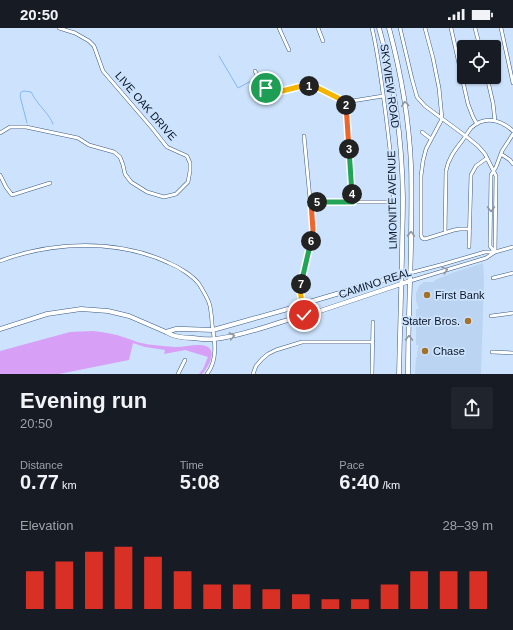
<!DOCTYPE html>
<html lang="en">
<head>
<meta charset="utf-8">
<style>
	:root { --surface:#171b24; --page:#20242c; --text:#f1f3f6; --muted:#9ea1a6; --accent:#d93025 }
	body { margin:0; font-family:Arial,sans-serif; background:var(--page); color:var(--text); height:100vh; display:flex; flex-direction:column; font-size:15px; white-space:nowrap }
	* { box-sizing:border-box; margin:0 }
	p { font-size:13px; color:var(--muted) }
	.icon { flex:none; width:22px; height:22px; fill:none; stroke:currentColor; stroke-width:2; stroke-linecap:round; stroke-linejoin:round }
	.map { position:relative; height:346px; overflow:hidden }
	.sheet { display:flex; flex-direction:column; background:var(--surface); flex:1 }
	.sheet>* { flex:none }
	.fabs { position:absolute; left:457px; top:12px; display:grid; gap:8px }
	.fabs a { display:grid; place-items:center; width:44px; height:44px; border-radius:4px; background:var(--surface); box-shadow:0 1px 3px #0004; font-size:20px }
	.pin { position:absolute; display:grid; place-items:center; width:34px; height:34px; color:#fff; margin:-17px; border:2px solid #fff; border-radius:50%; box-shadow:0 1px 4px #0007 }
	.km { position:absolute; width:20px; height:20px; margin:-10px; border-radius:50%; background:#222; color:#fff; font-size:11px; line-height:20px; text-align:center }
	.round { display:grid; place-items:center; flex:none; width:42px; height:42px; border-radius:4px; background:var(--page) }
	.summary { display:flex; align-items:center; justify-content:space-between; height:68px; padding:0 20px }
	h1 { font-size:22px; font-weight:700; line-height:30px }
	.figures { display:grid; grid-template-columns:repeat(3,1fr); gap:6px; height:68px; padding:4px 20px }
	.figures div { display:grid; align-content:center }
	.figures b { font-size:20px; font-weight:700 }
	.figures small { font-size:11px; font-weight:400 }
	.figures p { font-size:11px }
	.chart { height:112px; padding:8px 20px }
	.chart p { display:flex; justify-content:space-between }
	.chart svg { width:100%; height:72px; margin-top:4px; stroke:var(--accent); stroke-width:6 }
	.status { display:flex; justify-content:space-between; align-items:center; height:28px; padding:0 20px; background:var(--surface); direction:ltr }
	.status svg { height:11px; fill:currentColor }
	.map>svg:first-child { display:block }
	.built { fill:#bbd4f1 }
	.green { fill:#d7a0f6 }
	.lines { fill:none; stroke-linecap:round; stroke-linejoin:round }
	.stream { stroke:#85b7f0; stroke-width:1 }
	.minor-casing { stroke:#3a5a7f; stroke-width:4 }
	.major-casing { stroke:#3a5a7f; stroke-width:5 }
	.minor { stroke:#fff; stroke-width:3 }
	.major { stroke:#fff; stroke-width:4 }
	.oneway { stroke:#90969d }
	.split-1-casing { stroke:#fff; stroke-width:8 }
	.split-2-casing { stroke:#fff; stroke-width:8 }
	.split-3-casing { stroke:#fff; stroke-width:8 }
	.split-4-casing { stroke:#fff; stroke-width:8 }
	.split-5-casing { stroke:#fff; stroke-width:8 }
	.split-6-casing { stroke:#fff; stroke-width:8 }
	.split-7-casing { stroke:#fff; stroke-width:8 }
	.split-8-casing { stroke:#fff; stroke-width:8 }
	.split-1 { stroke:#f5b400; stroke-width:5 }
	.split-2 { stroke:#f5b400; stroke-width:5 }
	.split-3 { stroke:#f0652b; stroke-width:5 }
	.split-4 { stroke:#22a559; stroke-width:5 }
	.split-5 { stroke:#22a559; stroke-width:5 }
	.split-6 { stroke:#f0652b; stroke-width:5 }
	.split-7 { stroke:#22a559; stroke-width:5 }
	.split-8 { stroke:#f5b400; stroke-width:5 }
	.poi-dot { fill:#a37127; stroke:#cde3fd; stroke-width:1.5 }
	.labels { text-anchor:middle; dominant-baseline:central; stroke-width:3.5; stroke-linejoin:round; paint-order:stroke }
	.street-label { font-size:11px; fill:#091625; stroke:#cde3fd }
	.poi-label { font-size:11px; fill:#091625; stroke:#cde3fd; text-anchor:start }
</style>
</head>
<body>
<div class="status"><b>20:50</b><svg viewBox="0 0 49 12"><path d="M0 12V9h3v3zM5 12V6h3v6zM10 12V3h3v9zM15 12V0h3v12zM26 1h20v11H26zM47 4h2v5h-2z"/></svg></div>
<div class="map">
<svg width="513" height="346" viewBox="0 0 513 346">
	<rect width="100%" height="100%" fill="#cde3fd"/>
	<path class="built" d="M 483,235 L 484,252 L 481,346 L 415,346 L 416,330 L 417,329 L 417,323 L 418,323 L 418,319 L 419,317 L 416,317 L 416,281 L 419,281 L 416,273 L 416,265 L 419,258 L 424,254 L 434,254 L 435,252 L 452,245 Z"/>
	<path class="green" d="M 93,303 C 104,304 115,306 126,310 C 130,311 134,313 137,314 C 148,317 163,318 174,319 C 184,320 199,314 208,319 C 217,325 207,341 202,346 L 199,346 L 203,341 L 208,329 L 185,322 L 164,326 L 165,322 L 145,319 L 133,315 L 129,332 L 59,346 L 0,346 L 0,323 L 70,304 Z"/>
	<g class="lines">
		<path class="stream" d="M 219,28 L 238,60 L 253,52
			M 27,95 L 20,68 L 21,64 L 24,63 L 31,64 C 33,67 34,70 36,72 C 42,81 49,86 53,96"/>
		<defs>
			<path id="minor" d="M 279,0 L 289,22
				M 318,0 L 323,13
				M 372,0 C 379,29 382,59 386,88 C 390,122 395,156 393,190
				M 400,0 L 412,51 L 417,69 L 425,78 L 467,109 L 478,118 L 485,126 L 496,148 L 495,224
				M 425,0 L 433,30 L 439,60 L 442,91 L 426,121 L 423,133 L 421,148 L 421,207 L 422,210 L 425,211 L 454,202 L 460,201 L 470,201
				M 451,0 L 468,76 L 473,89 L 477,96
				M 475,0 L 480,19
				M 501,0 L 513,55
				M 255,43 L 260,53 L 266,60 L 278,64 L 302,58 L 314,58 L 346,74 L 383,68
				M 487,49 L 493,75 L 495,93
				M 346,74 L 353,174
				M 422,104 L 431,111
				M 0,105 L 10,99 L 26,99 L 78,110 L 89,117 L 114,124 L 120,129 L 123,137 L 125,146 L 131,154 L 147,164 L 164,169 L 176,166 L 188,154 L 190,143 L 190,135 L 187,128 L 167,119 L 152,100 L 103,43 L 94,18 L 89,13 L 75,5 L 59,0
				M 501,126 L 510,132 L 513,136
				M 0,147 L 6,159 L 12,167 L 50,155
				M 311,174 L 394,174
				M 445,205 L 446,143 C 448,131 455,122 462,113 C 465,109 468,104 471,100 C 485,87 501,92 513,103
				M 469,219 L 471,147 L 476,138 L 487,130
				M 494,223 L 490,218 L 491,147 L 496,139 L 502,123 L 513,106
				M 0,233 C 53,213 118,211 169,235 C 179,239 193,248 199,256 C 202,261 209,272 210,278 C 211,284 212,290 212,296 C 215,313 218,332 207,346
				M 410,245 L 444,236 L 485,224 L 495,224 L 513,219
				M 493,250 L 513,245
				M 410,253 L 486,230 L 495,224
				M 304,287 L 299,262 L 313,202 L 304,108
				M 491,288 L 513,285
				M 492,324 L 513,325
				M 178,346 L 185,332
				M 253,346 L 256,338 L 262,331 L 268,326 L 276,322 L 302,314 L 373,314
				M 372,346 L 373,294"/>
			<path id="major" d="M 379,0 C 395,56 402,113 403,170 C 403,190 402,209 402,228 C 401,267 400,307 399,346
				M 389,0 C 401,45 409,91 411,137 C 412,164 411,192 411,219 C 410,261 408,304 408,346
				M 0,301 L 47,286 L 81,281 L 108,283 L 129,288 L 166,304 C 174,309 184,310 193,310 C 200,311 208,312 215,311 C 249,307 281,292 314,285 L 410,253
				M 166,304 L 176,301 L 185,301 L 213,302 L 302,277 L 306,275 L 387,251 L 410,245"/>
		</defs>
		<use href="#minor" class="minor-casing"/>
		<use href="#major" class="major-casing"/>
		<use href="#minor" class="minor"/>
		<use href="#major" class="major"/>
	</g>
	<defs><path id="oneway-chevron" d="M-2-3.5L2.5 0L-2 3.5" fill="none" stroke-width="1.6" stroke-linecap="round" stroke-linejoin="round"/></defs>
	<g class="oneway">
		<use href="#oneway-chevron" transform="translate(405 76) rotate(-98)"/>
		<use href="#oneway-chevron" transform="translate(491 181) rotate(90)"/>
		<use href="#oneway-chevron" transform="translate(411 206) rotate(-88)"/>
		<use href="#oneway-chevron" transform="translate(445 242) rotate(-18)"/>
		<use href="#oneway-chevron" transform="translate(232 308) rotate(-11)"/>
		<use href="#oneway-chevron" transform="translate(409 310) rotate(-89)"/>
	</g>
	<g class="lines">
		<defs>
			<path id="split-1" d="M 266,60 L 278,64 L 302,58 L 309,58"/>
			<path id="split-2" d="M 309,58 L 314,58 L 346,74 L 346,77"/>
			<path id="split-3" d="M 346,77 L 349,121"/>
			<path id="split-4" d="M 349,121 L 352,166"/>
			<path id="split-5" d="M 317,174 L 353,174 L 352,166"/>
			<path id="split-6" d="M 311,213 L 313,202 L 311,174 L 317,174"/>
			<path id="split-7" d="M 301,256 L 311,213"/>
			<path id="split-8" d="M 301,256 L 300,262 L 304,287"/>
		</defs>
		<use href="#split-1" class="split-1-casing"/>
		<use href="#split-2" class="split-2-casing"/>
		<use href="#split-3" class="split-3-casing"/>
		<use href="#split-4" class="split-4-casing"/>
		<use href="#split-5" class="split-5-casing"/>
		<use href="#split-6" class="split-6-casing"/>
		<use href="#split-7" class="split-7-casing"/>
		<use href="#split-8" class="split-8-casing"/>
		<use href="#split-1" class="split-1"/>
		<use href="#split-2" class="split-2"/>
		<use href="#split-3" class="split-3"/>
		<use href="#split-4" class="split-4"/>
		<use href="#split-5" class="split-5"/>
		<use href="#split-6" class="split-6"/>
		<use href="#split-7" class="split-7"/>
		<use href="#split-8" class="split-8"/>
	</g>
	<g class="poi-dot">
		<circle cx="427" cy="267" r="4"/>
		<circle cx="468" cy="293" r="4"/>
		<circle cx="425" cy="323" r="4"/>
	</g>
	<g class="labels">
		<g class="street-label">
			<text transform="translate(390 58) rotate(82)">SKYVIEW ROAD</text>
			<text transform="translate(146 78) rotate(49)">LIVE OAK DRIVE</text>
			<text transform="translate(392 172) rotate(-91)">LIMONITE AVENUE</text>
			<text transform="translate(375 255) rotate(-18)">CAMINO REAL</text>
		</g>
		<g class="poi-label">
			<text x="435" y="267">First Bank</text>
			<text x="460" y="293" text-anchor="end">Stater Bros.</text>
			<text x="433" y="323">Chase</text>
		</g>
	</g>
</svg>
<div class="fabs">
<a><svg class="icon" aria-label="locate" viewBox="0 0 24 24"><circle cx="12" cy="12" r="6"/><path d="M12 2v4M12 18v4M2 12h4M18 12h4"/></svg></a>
</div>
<div class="pin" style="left:266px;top:60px;background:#1e9e55"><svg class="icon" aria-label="arrive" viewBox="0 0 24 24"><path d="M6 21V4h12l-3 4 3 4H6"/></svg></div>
<div class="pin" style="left:304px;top:287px;background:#d93025"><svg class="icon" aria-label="check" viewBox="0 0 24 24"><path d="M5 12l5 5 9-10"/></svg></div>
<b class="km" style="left:309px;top:58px">1</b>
<b class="km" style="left:346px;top:77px">2</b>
<b class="km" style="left:349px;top:121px">3</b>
<b class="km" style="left:352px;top:166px">4</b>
<b class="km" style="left:317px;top:174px">5</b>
<b class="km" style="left:311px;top:213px">6</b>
<b class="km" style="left:301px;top:256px">7</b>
</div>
<section class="sheet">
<div class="summary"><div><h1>Evening run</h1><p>20:50</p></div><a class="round"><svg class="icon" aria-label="share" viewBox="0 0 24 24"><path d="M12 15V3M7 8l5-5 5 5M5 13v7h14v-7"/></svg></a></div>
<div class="figures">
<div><p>Distance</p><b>0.77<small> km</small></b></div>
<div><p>Time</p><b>5:08</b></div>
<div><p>Pace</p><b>6:40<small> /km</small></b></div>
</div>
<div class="chart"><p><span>Elevation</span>28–39 m</p>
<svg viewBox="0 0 160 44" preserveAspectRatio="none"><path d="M5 44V21M15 44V15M25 44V9M35 44V6M45 44V12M55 44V21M65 44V29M75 44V29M85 44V32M95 44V35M105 44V38M115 44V38M125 44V29M135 44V21M145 44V21M155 44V21"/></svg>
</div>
</section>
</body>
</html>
